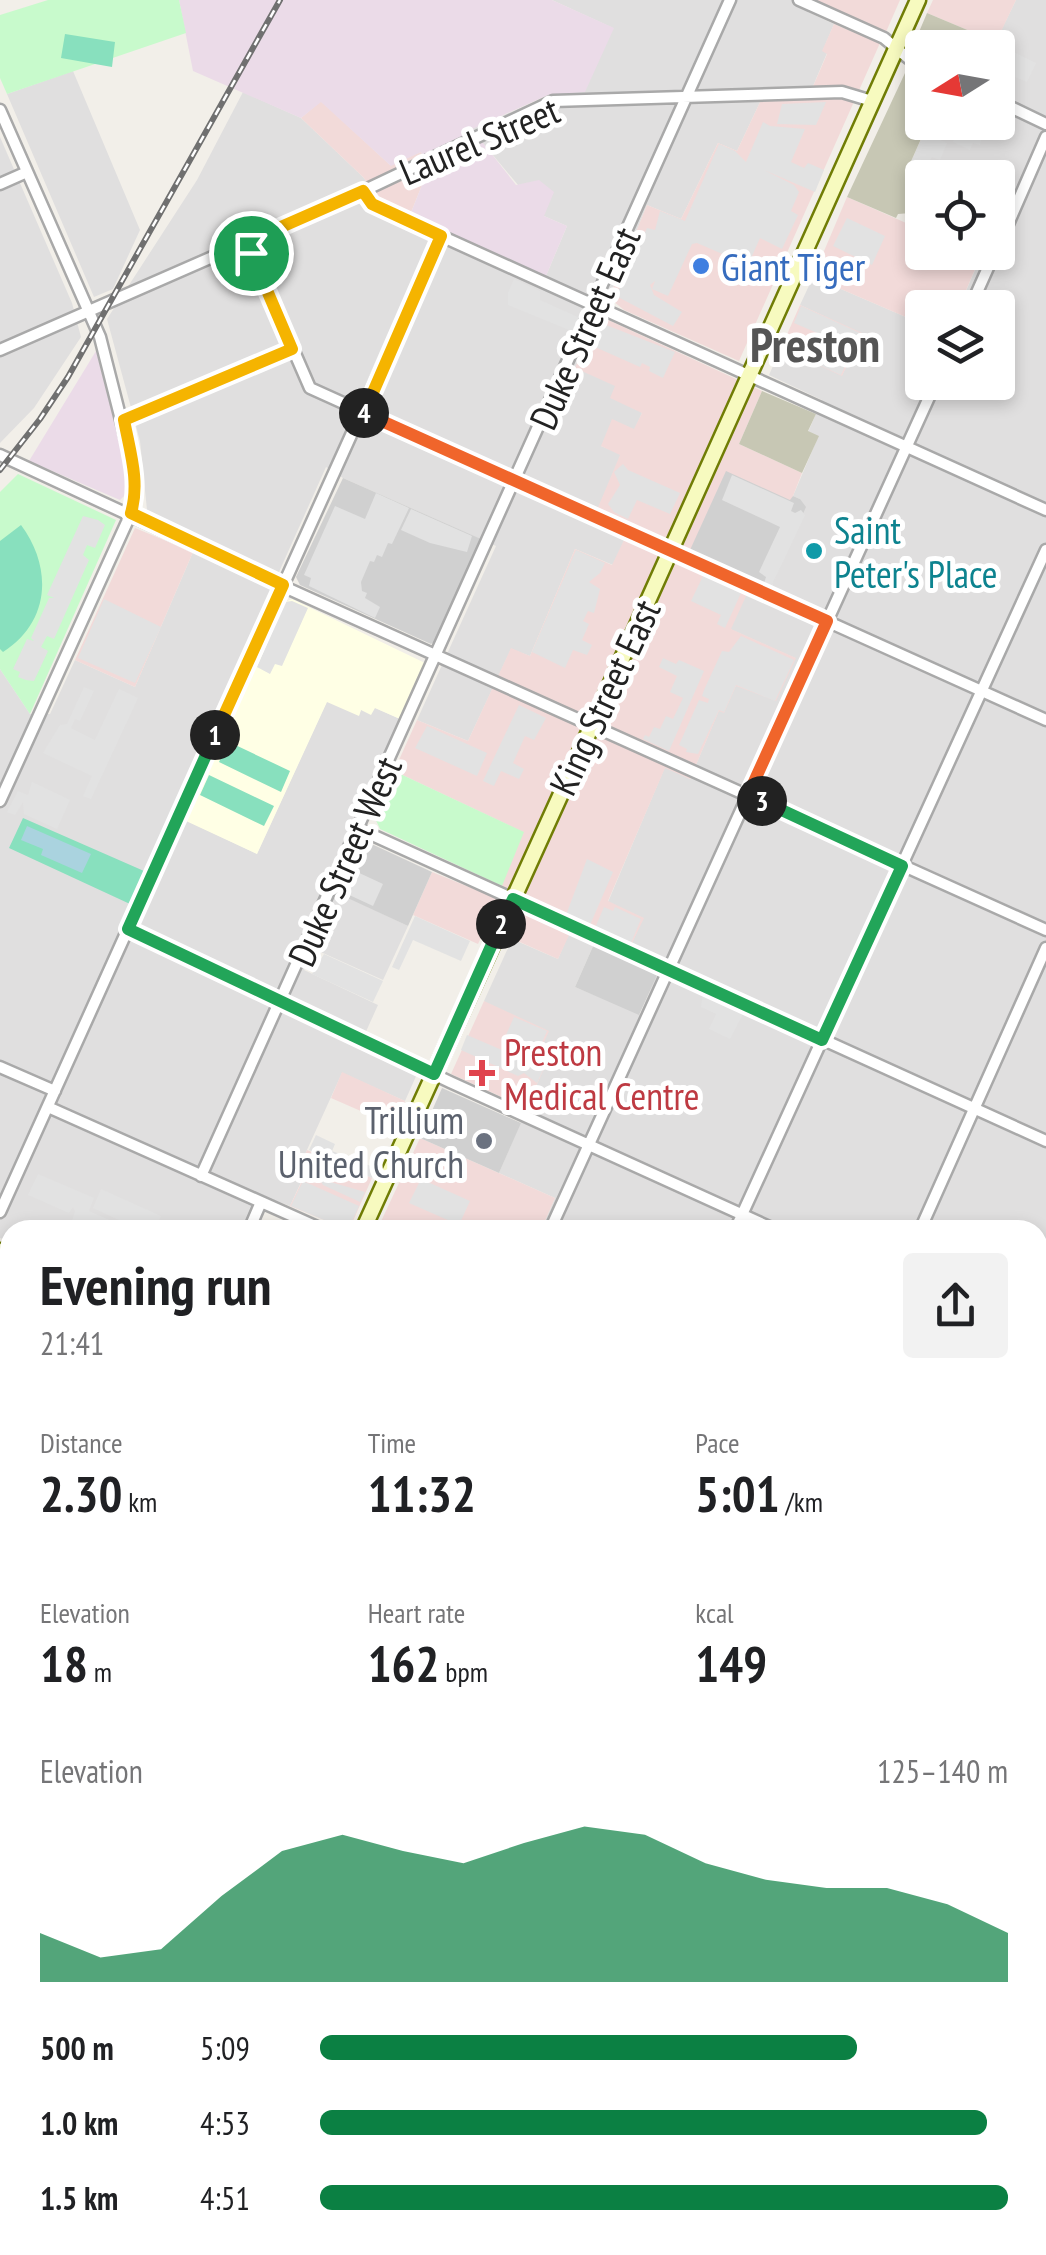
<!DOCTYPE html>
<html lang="en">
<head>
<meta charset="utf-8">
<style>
	:root { --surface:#fff; --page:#f2f2f2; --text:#202124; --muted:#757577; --accent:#0b8043 }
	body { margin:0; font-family:"PT Sans Narrow",sans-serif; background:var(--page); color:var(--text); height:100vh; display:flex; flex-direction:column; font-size:38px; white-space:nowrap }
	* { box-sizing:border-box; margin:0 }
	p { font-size:32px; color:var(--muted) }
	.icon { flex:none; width:55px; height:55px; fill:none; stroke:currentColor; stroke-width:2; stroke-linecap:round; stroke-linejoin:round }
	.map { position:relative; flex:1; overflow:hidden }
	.side { position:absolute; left:0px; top:1220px; width:1048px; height:1035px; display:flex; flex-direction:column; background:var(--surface); border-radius:30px 30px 0 0; box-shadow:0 5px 15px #0003 }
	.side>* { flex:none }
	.needle { width:65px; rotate:259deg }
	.tools { position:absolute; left:905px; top:30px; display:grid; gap:20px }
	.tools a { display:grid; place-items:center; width:110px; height:110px; border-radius:10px; background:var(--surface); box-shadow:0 5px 15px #0003; font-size:50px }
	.pin { position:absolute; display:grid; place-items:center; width:85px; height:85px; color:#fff; margin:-42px; border:5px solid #fff; border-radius:50%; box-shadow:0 2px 10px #0007 }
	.km { position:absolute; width:50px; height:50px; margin:-25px; border-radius:50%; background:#222; color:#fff; font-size:28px; line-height:50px; text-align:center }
	.round { display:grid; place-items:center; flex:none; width:105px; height:105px; border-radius:10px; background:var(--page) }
	.headline { display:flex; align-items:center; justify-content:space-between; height:170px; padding:0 40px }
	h1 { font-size:55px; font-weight:800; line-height:75px }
	.figures { display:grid; grid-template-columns:repeat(3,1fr); gap:15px; height:170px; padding:10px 40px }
	.figures div { display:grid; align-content:center }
	.figures b { font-size:50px; font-weight:800 }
	.figures small { font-size:28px; font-weight:400 }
	.figures p { font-size:28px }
	.chart { height:280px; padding:20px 40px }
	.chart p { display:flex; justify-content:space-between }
	.chart svg { width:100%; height:180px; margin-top:10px; fill:var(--accent); opacity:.7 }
	ul { padding:0 40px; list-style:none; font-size:32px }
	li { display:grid; grid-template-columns:160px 120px 1fr; align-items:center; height:75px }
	li i { height:25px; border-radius:12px; background:var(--accent) }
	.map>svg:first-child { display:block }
	.residential { fill:#e0dfdf }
	.commercial { fill:#f2dad9 }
	.industrial { fill:#ebdbe8 }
	.education { fill:#ffffe5 }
	.religious { fill:#d0d0d0 }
	.construction { fill:#c7c7b4 }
	.grass { fill:#cdebb0 }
	.forest { fill:#add19e }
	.wetland { fill:#c6e0d4 }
	.park { fill:#c8facc }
	.pitch { fill:#88e0be }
	.parking { fill:#e2e2e2 }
	.water { fill:#aad3df }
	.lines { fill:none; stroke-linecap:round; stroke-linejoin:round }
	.stream { stroke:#aad3df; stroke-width:2.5 }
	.street-casing { stroke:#a9a9a9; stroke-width:15 }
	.secondary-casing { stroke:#707d05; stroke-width:19 }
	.street { stroke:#fff; stroke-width:10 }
	.secondary { stroke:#f7fabf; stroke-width:14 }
	.rail-casing { stroke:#707070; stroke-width:6 }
	.rail { stroke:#fff; stroke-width:2.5; stroke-dasharray:8; stroke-linecap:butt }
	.split-1-casing { stroke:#fff; stroke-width:20 }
	.split-2-casing { stroke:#fff; stroke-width:20 }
	.split-3-casing { stroke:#fff; stroke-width:20 }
	.split-4-casing { stroke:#fff; stroke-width:20 }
	.split-5-casing { stroke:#fff; stroke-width:20 }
	.split-1 { stroke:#f5b400; stroke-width:12 }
	.split-2 { stroke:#22a559; stroke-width:12 }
	.split-3 { stroke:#22a559; stroke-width:12 }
	.split-4 { stroke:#f0652b; stroke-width:12 }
	.split-5 { stroke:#f5b400; stroke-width:12 }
	.shop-dot { fill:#3f7fe0; stroke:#fff; stroke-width:4 }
	.culture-dot { fill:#0f9aa8; stroke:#fff; stroke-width:4 }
	.health-dot { fill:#e0444e; stroke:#fff; stroke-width:4 }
	.worship-dot { fill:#6b7280; stroke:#fff; stroke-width:4 }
	.labels { text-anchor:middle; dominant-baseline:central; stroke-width:10; stroke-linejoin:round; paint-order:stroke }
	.street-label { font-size:38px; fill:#222; stroke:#fff }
	.shop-label { font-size:38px; fill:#366cbe; stroke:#fff; text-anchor:start }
	.culture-label { font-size:38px; fill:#0d838f; stroke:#fff; text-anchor:start }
	.health-label { font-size:38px; fill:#be3a42; stroke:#fff; text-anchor:start }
	.worship-label { font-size:38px; fill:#5b616d; stroke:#fff; text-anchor:end }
	.district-label { font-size:48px; font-weight:bold; fill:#555; stroke:#fff }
</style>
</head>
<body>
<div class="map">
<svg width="1046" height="2255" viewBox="0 0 1046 2255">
	<rect width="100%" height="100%" fill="#f2efe9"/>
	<path class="residential" d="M 552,0 L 814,0 L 808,12 L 834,24 L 823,50 L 827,53 L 808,98 L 761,100 L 737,151 L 718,143 L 681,219 L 647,205 L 611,293 L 596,319 L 616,386 L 642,413 L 635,429 L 601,446 L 621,454 L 592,524 L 625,539 L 613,565 L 575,549 L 530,656 L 511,649 L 468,741 L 417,720 L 496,546 L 343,478 L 326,467 L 171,813 L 257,854 L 327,701 L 359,715 L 361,710 L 375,708 L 400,719 L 324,886 L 408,926 L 383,980 L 314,949 L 304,970 L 378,1005 L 359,1047 L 417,1074 L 405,1101 L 342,1073 L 296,1174 L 303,1178 L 290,1206 L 269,1198 L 254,1230 L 10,1230 L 10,1242 L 0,1238 L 0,669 L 30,714 L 50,714 L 75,660 L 135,687 L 193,552 L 204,538 L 147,510 L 140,441 L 107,319 L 197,180 L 243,92 L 301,118 L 363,177 L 382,202 L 546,276 L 567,226 L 544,216 L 471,129 L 556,93 L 613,28 Z
		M 1016,0 L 1046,0 L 1046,1833 L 1038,1828 L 1038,1230 L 541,1230 L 555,1198 L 499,1173 L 548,1058 L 539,1054 L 484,1001 L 512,939 L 558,959 L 569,933 L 594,944 L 575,987 L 640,1014 L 657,974 L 625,958 L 643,918 L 608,902 L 665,767 L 690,779 L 719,710 L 724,712 L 736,685 L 795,658 L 730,629 L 753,579 L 772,586 L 800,499 L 793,496 L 818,437 L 808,432 L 822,400 L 769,375 L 781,348 L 842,375 L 862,334 L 800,305 L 813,277 L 922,324 L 922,382 L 998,382 L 998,308 L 959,307 L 981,256 L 976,253 L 998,252 L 998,178 L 922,178 L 909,166 L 925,131 L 942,139 L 950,123 L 998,122 L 998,48 L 993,47 Z
		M 73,71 L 140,230 L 113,289 L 94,297 L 7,94 Z
		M 0,137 L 72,303 L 81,337 L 34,408 L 0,443 Z
		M 0,2107 L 1,2124 L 10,2122 L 10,2245 L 81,2255 L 0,2255 Z
		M 263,2245 L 380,2245 L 388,2255 L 262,2255 Z
		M 466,2245 L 540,2245 L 547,2254 L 463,2255 Z
		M 648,2245 L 796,2245 L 816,2248 L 827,2255 L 643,2255 Z"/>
	<path class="commercial" d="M 814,0 L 900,0 L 886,32 Z
		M 933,0 L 1016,0 L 996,42 L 927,13 Z
		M 834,24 L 880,43 L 739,361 L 624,310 L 613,301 L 611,293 L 647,205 L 681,219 L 718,143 L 737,151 L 761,100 L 808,98 L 827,54 L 822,51 Z
		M 321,101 L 390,165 L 421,152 L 428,170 L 410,215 L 382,202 L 363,177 L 301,118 Z
		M 847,197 L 922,230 L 922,252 L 981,255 L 959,307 L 922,308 L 922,324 L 813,277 Z
		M 800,305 L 862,333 L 842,376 L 781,348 Z
		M 604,318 L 762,391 L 739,444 L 802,473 L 793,496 L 791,500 L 690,550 L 685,566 L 747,594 L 731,629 L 796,658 L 776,701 L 736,686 L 724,713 L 719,711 L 690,779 L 665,768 L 608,901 L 644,918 L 625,958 L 570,933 L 558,959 L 486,927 L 478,944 L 413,915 L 432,872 L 496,898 L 523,832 L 394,771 L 417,720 L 468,741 L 511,648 L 530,656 L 575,549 L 612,565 L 624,540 L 591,524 L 620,455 L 601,446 L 612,419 L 634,429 L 642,413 L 610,398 L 615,386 L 575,368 L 596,319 Z
		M 135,528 L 193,552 L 135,687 L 75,660 Z
		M 484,1001 L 549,1031 L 539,1053 L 549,1058 L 526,1108 L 451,1074 Z
		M 342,1072 L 405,1101 L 395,1126 L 331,1098 Z
		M 420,1138 L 555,1198 L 541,1230 L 377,1230 Z
		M 307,1150 L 372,1178 L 349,1230 L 290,1206 L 303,1179 L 296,1175 Z"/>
	<path class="industrial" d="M 179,0 L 552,0 L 614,28 L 585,92 L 548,95 L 472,129 L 516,185 L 539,180 L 554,192 L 544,216 L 567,226 L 546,276 L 410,215 L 428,170 L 421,152 L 391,166 L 321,102 L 301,118 L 193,71 Z
		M 96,351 L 127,471 L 127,493 L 120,500 L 29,461 Z
		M 0,1796 L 10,1796 L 10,1878 L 0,1891 Z"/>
	<path class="education" d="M 292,599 L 425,663 L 400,719 L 375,708 L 371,715 L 361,710 L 359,716 L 327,702 L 257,854 L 186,821 L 285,602 Z"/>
	<path class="religious" d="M 726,471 L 790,500 L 793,496 L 800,499 L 806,507 L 771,587 L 690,550 Z
		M 343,478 L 481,539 L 434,642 L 431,644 L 300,585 L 296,577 Z
		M 363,840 L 432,872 L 408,926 L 339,894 Z
		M 594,944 L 658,973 L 639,1015 L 575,987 Z
		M 442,1088 L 521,1123 L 499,1173 L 420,1138 Z"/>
	<path class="construction" d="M 927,13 L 996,42 L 993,47 L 922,48 L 922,57 L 911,51 Z
		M 914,71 L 922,75 L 922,122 L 950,123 L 942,139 L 924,132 L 909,166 L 922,178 L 922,188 L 911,213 L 898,214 L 896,218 L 847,197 L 905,73 Z
		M 762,391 L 816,414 L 808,431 L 819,436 L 802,473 L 739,444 Z
		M 10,2002 L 10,2097 L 0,2098 L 0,2004 Z"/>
	<path class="grass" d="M 1038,1828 L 1046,1833 L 1046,2006 L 1038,2004 Z
		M 1046,2202 L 1046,2255 L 963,2255 L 934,2245 L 1038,2245 L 1038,2206 Z"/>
	<path class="forest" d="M 10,1911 L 10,2002 L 0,2004 L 0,1922 Z
		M 1038,2004 L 1046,2006 L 1046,2110 L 1038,2110 Z
		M 263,2245 L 262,2255 L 81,2255 L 16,2246 Z
		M 380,2245 L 468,2245 L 466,2255 L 388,2255 Z"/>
	<path class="wetland" d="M 1038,2110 L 1046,2110 L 1046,2202 L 1038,2206 Z"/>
	<path class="park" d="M 48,0 L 179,0 L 186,33 L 7,94 L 0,78 L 0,15 Z
		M 18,474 L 116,520 L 30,714 L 0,669 L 0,492 Z
		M 394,771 L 524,832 L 502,886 L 380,829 L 374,816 Z
		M 0,1587 L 10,1598 L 10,1780 L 0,1780 Z"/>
	<path class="pitch" d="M 65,34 L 115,42 L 112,67 L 61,58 Z
		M 21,525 C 53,568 50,622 3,652 L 0,649 L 0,541 Z
		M 229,742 L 290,771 L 281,792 L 219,762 Z
		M 209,775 L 274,806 L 264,826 L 200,795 Z
		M 23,818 L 144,871 L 130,904 L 9,848 Z"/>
	<path class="parking" d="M 999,45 L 1036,63 L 1027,82 L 1006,73 L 998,88 Z
		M 826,102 L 816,125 L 777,124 L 782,104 Z
		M 763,122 L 770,126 L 805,129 L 791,162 L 804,168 L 808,163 L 824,170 L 815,192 L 764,170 L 794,185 L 799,192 L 791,211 L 798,215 L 782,249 L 760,238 L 748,265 L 697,243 L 692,244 L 668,296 L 652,289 L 655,281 L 650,285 L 654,295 L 682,312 L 673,326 L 616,296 L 647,228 L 655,230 L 660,211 L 685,221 L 719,144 L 735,151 L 746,162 Z
		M 953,123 L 985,123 L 980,145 L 973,143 L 970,150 L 953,142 L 956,135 L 949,131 Z
		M 923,136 L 929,139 L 932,136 L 947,143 L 940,160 L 932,157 L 924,172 L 910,166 Z
		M 847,218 L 885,236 L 872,265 L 833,246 Z
		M 514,279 L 540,291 L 540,300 L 580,318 L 574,332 L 508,305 L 508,293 Z
		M 801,306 L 860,333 L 841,375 L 782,348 L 786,339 L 823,352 L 829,338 L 794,323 Z
		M 601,323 L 675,352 L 663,378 L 649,371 L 650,367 L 642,363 L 640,367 L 586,343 L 592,329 L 598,331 Z
		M 623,464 L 628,470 L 680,493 L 670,514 L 637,500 L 628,519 L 614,512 L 608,504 L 620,485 L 614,472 Z
		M 732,475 L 794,503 L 791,511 L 795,513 L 801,510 L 805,515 L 771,587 L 764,583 L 766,577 L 759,572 L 780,527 L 722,500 Z
		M 376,493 L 409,508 L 392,544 L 388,543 L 382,557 L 377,555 L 374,562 L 370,561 L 361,582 L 362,591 L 367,593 L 365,598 L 380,607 L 375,618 L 309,586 L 311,578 L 304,575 L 335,506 L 365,519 Z
		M 411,509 L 472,536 L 467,552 L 430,543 L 401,530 Z
		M 83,516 L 98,520 L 105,525 L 95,548 L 87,545 L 83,555 L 89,560 L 54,639 L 47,636 L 41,647 L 48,651 L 34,681 L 26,680 L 18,677 L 20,672 L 13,669 L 27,639 L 34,641 L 31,638 L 49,598 L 54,598 L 47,595 Z
		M 576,550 L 605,563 L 600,573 L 589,582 L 600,589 L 594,613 L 588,611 L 583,621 L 589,624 L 582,640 L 592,645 L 587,655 L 573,650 L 565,668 L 532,652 Z
		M 703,576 L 741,593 L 725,628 L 717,624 L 721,615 L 691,601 Z
		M 104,599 L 161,627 L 135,683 L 78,658 Z
		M 292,601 L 308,608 L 282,666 L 275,664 L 270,674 L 257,667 L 285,602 Z
		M 741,636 L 794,660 L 775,701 L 736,685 L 724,712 L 719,710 L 698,754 L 686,752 L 687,749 L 679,745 L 699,700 L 708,703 L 709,699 L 702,696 L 704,690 L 722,651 L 729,652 Z
		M 663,658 L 676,664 L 679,660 L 704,671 L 669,751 L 643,739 L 645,735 L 649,737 L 654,727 L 660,729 L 666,716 L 673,719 L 683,698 L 670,692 L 677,676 L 659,667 Z
		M 84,687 L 94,691 L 80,721 L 75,719 L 71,728 L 95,740 L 119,689 L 138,698 L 91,799 L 83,796 L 92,776 L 43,753 L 60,725 L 67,724 Z
		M 519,705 L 546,718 L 534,740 L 525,736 L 513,763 L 524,769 L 519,779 L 501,771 L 494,786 L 483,781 Z
		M 427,726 L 487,753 L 477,776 L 415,748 Z
		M 32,782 L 70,800 L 57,829 L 24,814 L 23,802 L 15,815 L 7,812 L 18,791 L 28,795 Z
		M 587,859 L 613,872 L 590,925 L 566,915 Z
		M 355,871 L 383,884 L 373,906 L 345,893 Z
		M 604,907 L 613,911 L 615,907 L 641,919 L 631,943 L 595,928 Z
		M 415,916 L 470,941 L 461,961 L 413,940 L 399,970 L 392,967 Z
		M 324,954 L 383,981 L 373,1002 L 312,974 Z
		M 703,994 L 743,1014 L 730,1039 L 709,1029 L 716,1014 L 701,1007 Z
		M 514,1017 L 547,1031 L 534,1061 L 505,1048 L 510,1037 L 506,1035 Z
		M 467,1035 L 534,1064 L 538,1055 L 548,1059 L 537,1083 L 524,1073 L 518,1076 L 461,1050 Z
		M 316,1135 L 335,1144 L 332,1151 L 376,1168 L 372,1178 L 309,1150 Z
		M 310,1153 L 328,1162 L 323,1173 L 327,1181 L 365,1192 L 360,1202 L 323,1185 L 318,1177 L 315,1182 L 300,1175 Z
		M 38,1174 L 94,1198 L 89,1211 L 132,1230 L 70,1228 L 75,1211 L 73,1207 L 69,1213 L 28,1195 Z
		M 421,1179 L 470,1201 L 459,1225 L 409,1203 Z
		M 303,1181 L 359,1206 L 348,1230 L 291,1206 Z
		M 101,1189 L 161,1216 L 155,1230 L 140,1230 L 93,1208 Z"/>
	<path class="water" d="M 27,826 L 91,854 L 82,873 L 41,855 L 43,849 L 21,840 Z
		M 0,1370 L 10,1407 L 10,1598 L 0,1587 Z
		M 796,2245 L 934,2245 L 963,2255 L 827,2255 L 816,2248 Z"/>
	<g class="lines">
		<path class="stream" d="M 0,1947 L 10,1953"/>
		<defs>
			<path id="street" d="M 799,0 L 884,38 L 908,58 L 922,65
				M 998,101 L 1046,124
				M 0,110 L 100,337 L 135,475 L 136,492 L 127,522 L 0,801
				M 0,184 L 27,172
				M 363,191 L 372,204 L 441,236 L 1046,510
				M 247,243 L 310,388 L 1046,720
				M 998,247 L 1046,137
				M 970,308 L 995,252
				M 0,350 L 363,191 L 553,101 L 842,92 L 872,101
				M 123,421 L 292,349
				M 0,455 L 291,590 L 1046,930
				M 359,829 L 1046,1141
				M 129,929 L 450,1082 L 776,1230
				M 0,1067 L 55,1091
				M 48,1107 L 324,1230
				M 201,1176 L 730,0
				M 0,1212 L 441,236
				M 249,1230 L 261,1202
				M 550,1230 L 936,382
				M 735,1230 L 1046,550
				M 920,1230 L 1046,948
				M 1038,1361 L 1046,1342
				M 1038,1610 L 1046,1614
				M 0,1662 L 10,1689
				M 1038,1767 L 1046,1747
				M 0,1790 L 10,1789"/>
			<path id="secondary" d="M 363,1230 C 550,821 734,410 918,0
				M 0,1251 L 10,1255
				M 1038,1728 L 1046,1732
				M 0,2169 L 10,2165
				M 555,2245 L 562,2255
				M 575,2245 L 580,2255"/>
		</defs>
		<use href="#street" class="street-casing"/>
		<use href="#secondary" class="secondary-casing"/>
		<use href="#street" class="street"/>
		<use href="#secondary" class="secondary"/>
		<defs>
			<path id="rail" d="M 0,470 L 40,419 L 68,377 L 280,0
				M 0,1355 L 10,1366
				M 0,1908 L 10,1897"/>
		</defs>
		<use href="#rail" class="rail-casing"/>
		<use href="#rail" class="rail"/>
	</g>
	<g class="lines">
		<defs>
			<path id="split-1" d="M 215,735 L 283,585 L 131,513 C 140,482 130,452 124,420 L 292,349 L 251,253"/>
			<path id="split-2" d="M 215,735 L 128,929 L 434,1074 L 501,924"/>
			<path id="split-3" d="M 501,924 L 513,899 L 822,1040 L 902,866 L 762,801"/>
			<path id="split-4" d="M 364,413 L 827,621 L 748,795 L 762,801"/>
			<path id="split-5" d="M 251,253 L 247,242 L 363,191 L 372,204 L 441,236 L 364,413"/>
		</defs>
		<use href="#split-1" class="split-1-casing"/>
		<use href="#split-2" class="split-2-casing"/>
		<use href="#split-3" class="split-3-casing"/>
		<use href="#split-4" class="split-4-casing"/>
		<use href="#split-5" class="split-5-casing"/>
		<use href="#split-1" class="split-1"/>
		<use href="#split-2" class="split-2"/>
		<use href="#split-3" class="split-3"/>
		<use href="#split-4" class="split-4"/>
		<use href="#split-5" class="split-5"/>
	</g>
	<circle class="shop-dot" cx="701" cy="266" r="10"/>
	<circle class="culture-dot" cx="814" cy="551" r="10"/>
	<path class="health-dot" d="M477 1058h10v10h10v10h-10v10h-10v-10h-10v-10h10z"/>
	<circle class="worship-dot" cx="484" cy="1141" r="10"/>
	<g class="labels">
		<g class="street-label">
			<text transform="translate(479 140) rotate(-23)">Laurel Street</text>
			<text transform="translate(584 328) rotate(-66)">Duke Street East</text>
			<text transform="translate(604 697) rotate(-65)">King Street East</text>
			<text transform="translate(344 861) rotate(-66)">Duke Street West</text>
		</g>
		<g class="shop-label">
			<text x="721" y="266">Giant Tiger</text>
		</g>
		<g class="culture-label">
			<text x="834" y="529">Saint<tspan x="834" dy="44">Peter's Place</tspan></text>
		</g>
		<g class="health-label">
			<text x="504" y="1051">Preston<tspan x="504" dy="44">Medical Centre</tspan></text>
		</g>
		<g class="worship-label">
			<text x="464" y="1119">Trillium<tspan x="464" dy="44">United Church</tspan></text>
		</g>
		<g class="district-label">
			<text x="815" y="344">Preston</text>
		</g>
	</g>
</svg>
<div class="tools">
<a><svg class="needle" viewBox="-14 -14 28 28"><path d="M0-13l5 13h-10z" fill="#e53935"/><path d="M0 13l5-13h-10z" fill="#757577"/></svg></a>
<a><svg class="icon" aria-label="locate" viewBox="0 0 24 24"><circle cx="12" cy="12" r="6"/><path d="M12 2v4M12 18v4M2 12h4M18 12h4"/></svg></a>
<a><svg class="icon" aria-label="layers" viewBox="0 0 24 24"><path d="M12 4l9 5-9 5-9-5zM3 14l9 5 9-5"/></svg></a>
</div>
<div class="pin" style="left:251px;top:253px;background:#1e9e55"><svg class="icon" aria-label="arrive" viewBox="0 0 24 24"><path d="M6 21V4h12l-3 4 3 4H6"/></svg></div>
<b class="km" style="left:215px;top:735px">1</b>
<b class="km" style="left:501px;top:924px">2</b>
<b class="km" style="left:762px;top:801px">3</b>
<b class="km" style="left:364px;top:413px">4</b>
<section class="side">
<div class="headline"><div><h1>Evening run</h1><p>21:41</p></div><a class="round"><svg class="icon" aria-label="share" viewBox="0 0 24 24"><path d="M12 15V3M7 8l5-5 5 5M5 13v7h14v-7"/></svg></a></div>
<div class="figures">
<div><p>Distance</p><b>2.30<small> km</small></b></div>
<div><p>Time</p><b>11:32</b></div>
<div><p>Pace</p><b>5:01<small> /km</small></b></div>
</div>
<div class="figures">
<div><p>Elevation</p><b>18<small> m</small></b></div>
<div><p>Heart rate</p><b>162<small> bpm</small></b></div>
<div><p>kcal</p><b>149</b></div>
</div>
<div class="chart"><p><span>Elevation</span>125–140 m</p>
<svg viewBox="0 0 160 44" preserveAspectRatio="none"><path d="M0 44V32L10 38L20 36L30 23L40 12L50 8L60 12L70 15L80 10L90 6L100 8L110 15L120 19L130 21L140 21L150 25L160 32V44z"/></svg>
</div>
<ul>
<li><b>500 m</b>5:09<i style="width:78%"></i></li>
<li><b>1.0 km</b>4:53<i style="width:97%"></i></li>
<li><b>1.5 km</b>4:51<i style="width:100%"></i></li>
</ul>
</section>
</div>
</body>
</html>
